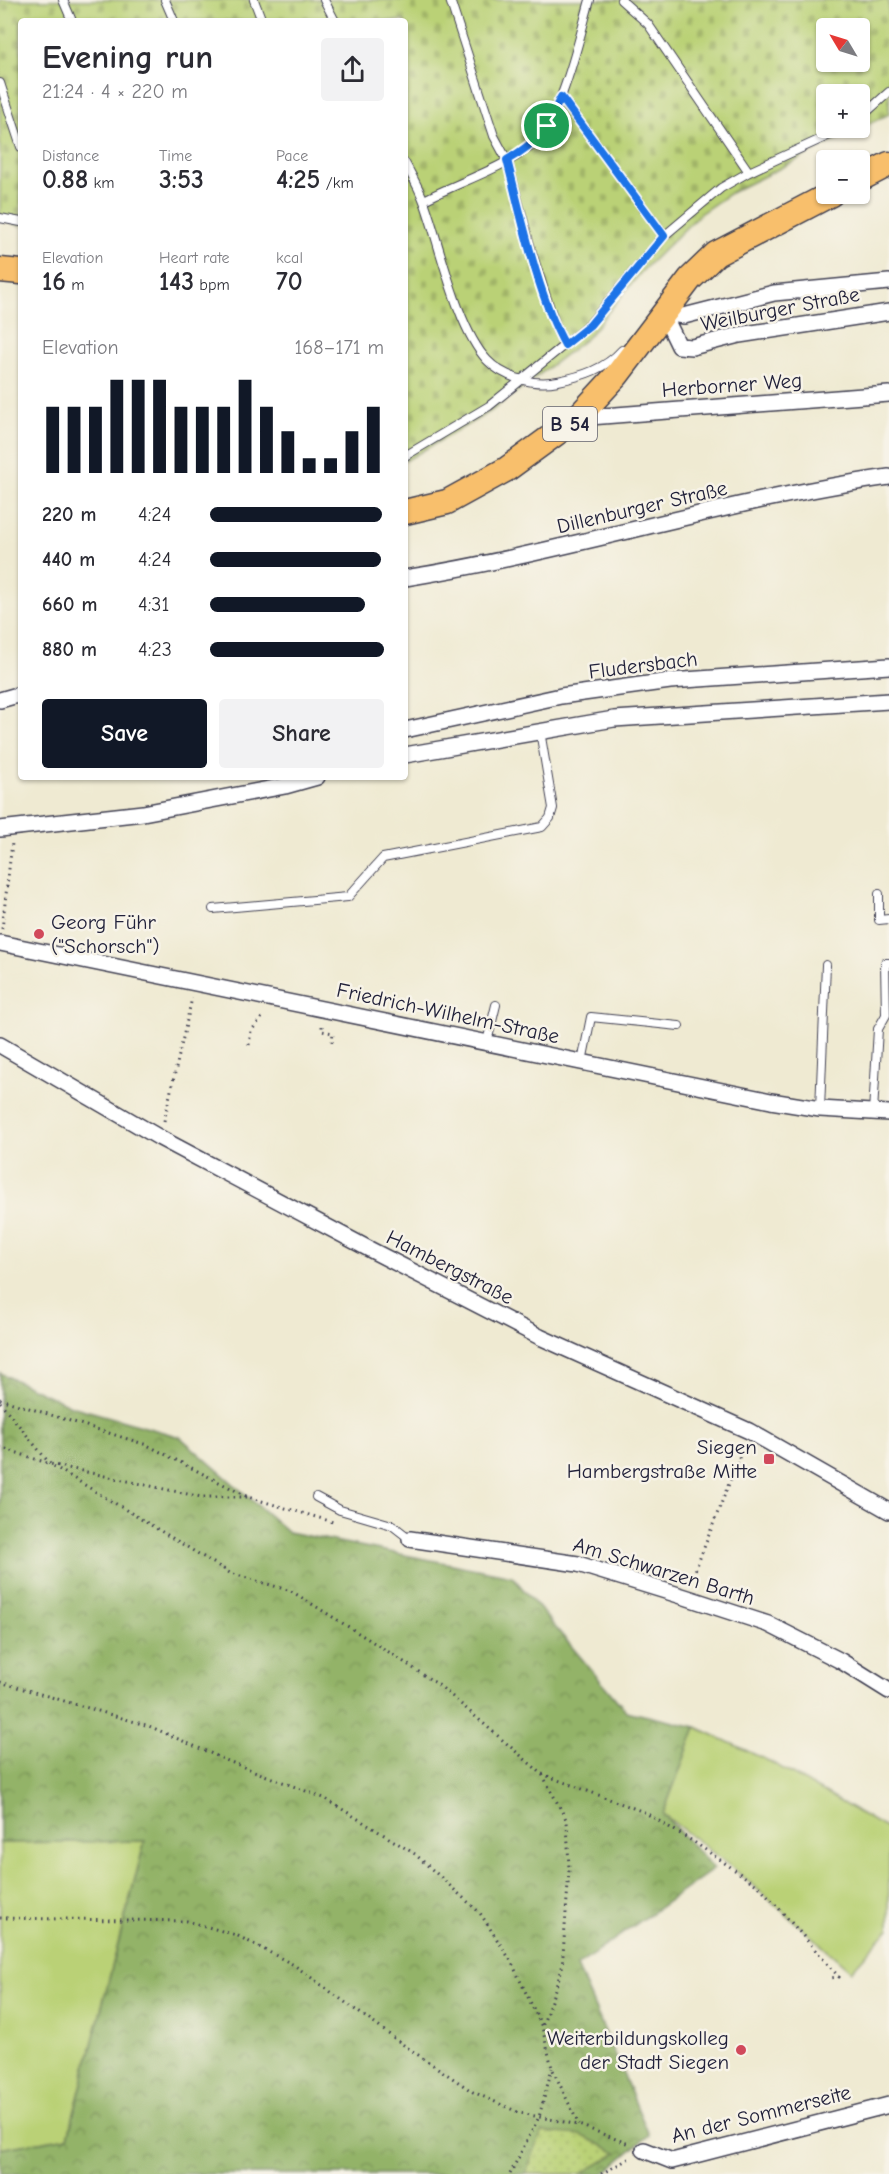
<!DOCTYPE html>
<html lang="en">
<head>
<meta charset="utf-8">
<style>
	:root { --surface:#fff; --page:#f2f2f3; --text:#2b2b33; --muted:#7c7c81; --accent:#111827 }
	body { margin:0; font-family:"Comic Neue",sans-serif; background:var(--page); color:var(--text); height:100vh; display:flex; flex-direction:column; font-size:22px; white-space:nowrap }
	* { box-sizing:border-box; margin:0 }
	p { font-size:20px; color:var(--muted) }
	.icon { flex:none; width:33px; height:33px; fill:none; stroke:currentColor; stroke-width:2; stroke-linecap:round; stroke-linejoin:round }
	.map { position:relative; flex:1; overflow:hidden }
	.drawer { position:absolute; left:18px; top:18px; width:390px; height:762px; display:flex; flex-direction:column; background:var(--surface); border-radius:6px; box-shadow:0 2px 4px #0004 }
	.drawer>* { flex:none }
	.needle { width:39px; rotate:308deg }
	.fabs { position:absolute; left:816px; top:18px; display:grid; gap:12px }
	.fabs a { display:grid; place-items:center; width:54px; height:54px; border-radius:6px; background:var(--surface); box-shadow:0 2px 4px #0004; font-size:30px }
	.pin { position:absolute; display:grid; place-items:center; width:51px; height:51px; color:#fff; margin:-26px; border:3px solid #fff; border-radius:50%; box-shadow:0 2px 6px #0007 }
	.round { display:grid; place-items:center; flex:none; width:63px; height:63px; border-radius:6px; background:var(--page) }
	.overview { display:flex; align-items:center; justify-content:space-between; height:102px; padding:0 24px }
	h1 { font-size:33px; font-weight:700; line-height:45px }
	.stats { display:grid; grid-template-columns:repeat(3,1fr); gap:9px; height:102px; padding:6px 24px }
	.stats div { display:grid; align-content:center }
	.stats b { font-size:26px; font-weight:700 }
	.stats small { font-size:16px; font-weight:400 }
	.stats p { font-size:16px }
	.chart { height:168px; padding:12px 24px }
	.chart p { display:flex; justify-content:space-between }
	.chart svg { width:100%; height:108px; margin-top:6px; stroke:var(--accent); stroke-width:6 }
	.cta { display:flex; gap:12px; margin-top:auto; padding:12px 24px }
	.cta a { flex:1; height:69px; border-radius:6px; background:var(--accent); color:#fff; font-size:24px; font-weight:700; line-height:69px; text-align:center }
	.cta a+a { background:var(--page); color:var(--text) }
	ul { padding:0 24px; list-style:none; font-size:20px }
	li { display:grid; grid-template-columns:96px 72px 1fr; align-items:center; height:45px }
	li i { height:15px; border-radius:8px; background:var(--accent) }
	.map>svg:first-child { display:block }
	.green { fill:#bad176; stroke:#6e7a58; stroke-width:1.5 }
	.forest { fill:url(#forest-crowns); stroke:#5a6a51; stroke-width:1.5 }
	.cemetery { fill:url(#cemetery-stones); stroke:#6e7a58; stroke-width:1.5; fill-rule:evenodd }
	.park { fill:url(#park-dots); stroke:#6e7a58; stroke-width:1.5 }
	.lines { fill:none; stroke-linecap:round; stroke-linejoin:round }
	.service-casing { stroke:#414052; stroke-width:10 }
	.minor-casing { stroke:#414052; stroke-width:18 }
	.primary-casing { stroke:#414052; stroke-width:27 }
	.path { stroke:#414052; stroke-width:3; stroke-dasharray:1.5 4.5; stroke-linecap:butt }
	.service { stroke:#fff; stroke-width:8 }
	.minor { stroke:#fff; stroke-width:15 }
	.primary { stroke:#f8bf6c; stroke-width:24 }
	.route-casing { stroke:#fff; stroke-width:12 }
	.route { stroke:#1a73e8; stroke-width:8 }
	.poi-dot { fill:#d1495b; stroke:#f7f3e8; stroke-width:2 }
	.labels { text-anchor:middle; dominant-baseline:central; stroke-width:5; stroke-linejoin:round; paint-order:stroke }
	.shield { fill:#f7f3e8; stroke:#62616f; stroke-width:1.5 }
	.shield-label { font-size:20px; font-weight:bold; fill:#22223b }
	.street-label { font-size:21px; fill:#22223b; stroke:#f7f3e8 }
	.poi-label { font-size:21px; fill:#22223b; stroke:#f7f3e8; text-anchor:end }
</style>
</head>
<body>
<div class="map">
<svg width="889" height="2174" viewBox="0 0 889 2174">
	<defs>
		<pattern id="forest-crowns" width="20" height="18" patternUnits="userSpaceOnUse" patternTransform="scale(1.5)"><rect width="20" height="18" fill="#93b367"/><path d="M2 6a3 3 0 1 1 6 0M12 15a3 3 0 1 1 6 0" fill="none" stroke="#789156"/></pattern>
		<pattern id="cemetery-stones" width="16" height="16" patternUnits="userSpaceOnUse" patternTransform="scale(1.5)"><rect width="16" height="16" fill="#bad176"/><path d="M2 7V4a2 2 0 0 1 4 0v3zM10 15v-3a2 2 0 0 1 4 0v3z" fill="#a0b367"/></pattern>
		<pattern id="park-dots" width="8" height="8" patternUnits="userSpaceOnUse" patternTransform="scale(1.5)"><rect width="8" height="8" fill="#bad176"/><path d="M2 2h.1M6 6h.1" fill="none" stroke="#a0b367" stroke-width="1.8" stroke-linecap="round"/></pattern>
	</defs>
	<rect width="100%" height="100%" fill="#f7f3e8"/>
	<filter id="ink" filterUnits="userSpaceOnUse"><feTurbulence type="fractalNoise" baseFrequency=".0167" numOctaves="2"/><feDisplacementMap in="SourceGraphic" scale="12" xChannelSelector="R" yChannelSelector="G"/><feConvolveMatrix kernelMatrix="1 2 1 2 8 2 1 2 1" color-interpolation-filters="sRGB"/></filter>
	<filter id="wash" filterUnits="userSpaceOnUse"><feTurbulence type="fractalNoise" baseFrequency=".008" numOctaves="4" result="noise"/><feDisplacementMap in="SourceGraphic" scale="24" xChannelSelector="R" yChannelSelector="G"/><feGaussianBlur stdDeviation="1.35" result="paint"/><feColorMatrix in="noise" values="0 0 0 0 0 0 0 0 0 0 0 0 0 0 0 0 0 1.4 0 .05"/><feComposite in="paint" operator="in"/></filter>
	<g filter="url(#wash)">
		<rect width="100%" height="100%" fill="#efead2"/>
		<path class="green" d="M 696,1727 L 773,1763 L 889,1830 L 889,1929 L 851,1971 L 735,1870 L 663,1814 Z
			M 145,1840 L 68,2137 L 0,2149 L 0,1843 Z"/>
		<path class="forest" d="M 0,1373 L 71,1406 L 180,1437 L 288,1532 L 512,1576 L 626,1711 L 696,1727 L 663,1814 L 714,1869 L 577,1966 L 649,2135 L 603,2174 L 0,2174 L 0,2149 L 68,2137 L 145,1841 L 0,1843 Z"/>
		<path class="cemetery" d="M 0,0 L 889,0 L 889,114 L 732,192 L 701,213 L 641,272 L 587,338 L 491,411 L 405,461 L 405,21 L 21,21 L 21,226 L 0,220 ZM 826,28 L 860,28 L 860,62 L 826,62 ZM 826,94 L 860,94 L 860,128 L 826,128 Z"/>
		<path class="park" d="M 542,2132 L 581,2135 L 617,2153 L 581,2174 L 525,2174 Z"/>
	</g>
	<g filter="url(#ink)">
		<g class="lines">
			<defs>
				<path id="service" d="M 63,0 L 72,21
					M 165,0 L 174,21
					M 254,0 L 262,21
					M 324,0 L 335,21
					M 450,0 L 494,136 L 507,160 L 532,253 L 557,330 L 565,345
					M 621,0 L 648,24 L 749,172
					M 0,83 L 21,147
					M 561,97 L 664,236
					M 860,118 L 889,92
					M 405,163 C 412,176 420,190 425,204 C 440,246 457,328 487,360 C 504,378 534,386 558,381 C 583,376 605,369 622,350
					M 424,200 C 457,183 501,169 530,147 C 561,123 579,38 590,0
					M 0,218 L 21,222
					M 405,456 L 489,406 L 589,325 L 664,236 L 721,188 L 749,172 L 845,128
					M 879,894 L 879,920 L 889,919
					M 213,909 L 348,897 L 383,858 L 542,827 L 550,818 L 553,808 L 540,731
					M 487,1042 L 496,1005
					M 582,1062 L 591,1017 L 679,1026
					M 820,1109 L 826,965
					M 873,1112 L 878,1029 L 886,1015 L 885,963 L 889,963
					M 316,1497 L 340,1510 L 392,1525 L 410,1539"/>
				<path id="minor" d="M 663,313 L 679,346 L 692,347 L 739,335 L 889,312
					M 663,313 L 684,316 L 774,293 L 889,282
					M 577,418 L 889,394
					M 405,578 C 568,552 726,500 889,477
					M 0,700 L 21,694
					M 405,730 L 561,696 L 670,681 L 889,666
					M 405,755 L 614,719 L 889,701
					M 0,829 L 143,813 L 285,786 L 317,777
					M 0,943 L 771,1101 L 820,1109 L 889,1113
					M 0,1045 L 160,1138 L 371,1250 L 540,1337 L 749,1431 L 889,1511
					M 410,1539 L 578,1564 L 685,1597 L 768,1624 L 841,1661 L 889,1691
					M 644,2150 L 672,2161 L 889,2105"/>
				<path id="primary" d="M 860,179 L 889,164
					M 0,270 L 21,272
					M 405,512 L 447,502 L 507,469 L 577,418 L 617,375 L 690,279 L 716,254 L 831,194"/>
			</defs>
			<use href="#service" class="service-casing"/>
			<use href="#minor" class="minor-casing"/>
			<use href="#primary" class="primary-casing"/>
			<path class="path" d="M 2,929 L 12,843
				M 322,1026 L 322,1031 L 333,1033 L 332,1042
				M 249,1045 L 251,1031 L 264,1015
				M 164,1121 L 192,998
				M 0,1399 L 147,1445 L 248,1497 L 333,1522
				M 0,1402 L 50,1464 L 230,1573 L 291,1591 L 392,1654 L 440,1686 L 542,1774 L 567,1821 L 569,1870 L 562,1969 L 542,2027
				M 0,1447 L 50,1464 L 201,1497 L 247,1497
				M 691,1581 L 744,1445
				M 0,1682 L 149,1726 L 228,1761 L 324,1798 L 415,1854 L 480,1913 L 511,1961 L 542,2027 L 552,2068 L 579,2125
				M 542,1774 L 644,1812 L 694,1842 L 761,1888 L 839,1977 L 830,1978
				M 0,1918 L 187,1921 L 236,1935 L 294,1965 L 405,2046 L 473,2092 L 520,2113 L 579,2125 L 629,2144
				M 510,2174 L 539,2117 L 552,2068
				M 601,2174 L 632,2157"/>
			<use href="#service" class="service"/>
			<use href="#minor" class="minor"/>
			<use href="#primary" class="primary"/>
		</g>
	</g>
	<g class="lines" filter="url(#ink)">
		<defs>
			<path id="route" d="M 561,97 L 664,236 L 590,325 L 565,345 C 538,297 521,215 507,160 C 540,141 545,130 561,97 Z"/>
		</defs>
		<use href="#route" class="route-casing"/>
		<use href="#route" class="route"/>
	</g>
	<g class="poi-dot">
		<circle cx="39" cy="934" r="6"/>
		<rect x="763" y="1453" width="12" height="12" rx="3"/>
		<circle cx="741" cy="2050" r="6"/>
	</g>
	<g class="labels">
		<rect class="shield" x="543" y="407" width="54" height="34" rx="4.5"/>
		<g class="shield-label">
			<text x="570" y="424">B 54</text>
		</g>
		<g class="street-label">
			<text transform="translate(780 309) rotate(-11)">Weilburger Straße</text>
			<text transform="translate(732 385) rotate(-4)">Herborner Weg</text>
			<text transform="translate(642 507) rotate(-13)">Dillenburger Straße</text>
			<text transform="translate(643 665) rotate(-7)">Fludersbach</text>
			<text transform="translate(448 1013) rotate(12)">Friedrich-Wilhelm-Straße</text>
			<text transform="translate(450 1267) rotate(27)">Hambergstraße</text>
			<text transform="translate(664 1571) rotate(17)">Am Schwarzen Barth</text>
			<text transform="translate(761 2114) rotate(-14)">An der Sommerseite</text>
		</g>
		<g class="poi-label">
			<text x="51" y="922" text-anchor="start">Georg Führ<tspan x="51" dy="24">("Schorsch")</tspan></text>
			<text x="757" y="1447">Siegen<tspan x="757" dy="24">Hambergstraße Mitte</tspan></text>
			<text x="729" y="2038">Weiterbildungskolleg<tspan x="729" dy="24">der Stadt Siegen</tspan></text>
		</g>
	</g>
</svg>
<div class="fabs">
<a><svg class="needle" viewBox="-14 -14 28 28"><path d="M0-13l5 13h-10z" fill="#e53935"/><path d="M0 13l5-13h-10z" fill="#7c7c81"/></svg></a>
<a>+</a>
<a>−</a>
</div>
<div class="pin" style="left:547px;top:126px;background:#1e9e55"><svg class="icon" aria-label="arrive" viewBox="0 0 24 24"><path d="M6 21V4h12l-3 4 3 4H6"/></svg></div>
<section class="drawer">
<div class="overview"><div><h1>Evening run</h1><p>21:24 · 4 × 220 m</p></div><a class="round"><svg class="icon" aria-label="share" viewBox="0 0 24 24"><path d="M12 15V3M7 8l5-5 5 5M5 13v7h14v-7"/></svg></a></div>
<div class="stats">
<div><p>Distance</p><b>0.88<small> km</small></b></div>
<div><p>Time</p><b>3:53</b></div>
<div><p>Pace</p><b>4:25<small> /km</small></b></div>
</div>
<div class="stats">
<div><p>Elevation</p><b>16<small> m</small></b></div>
<div><p>Heart rate</p><b>143<small> bpm</small></b></div>
<div><p>kcal</p><b>70</b></div>
</div>
<div class="chart"><p><span>Elevation</span>168–171 m</p>
<svg viewBox="0 0 160 44" preserveAspectRatio="none"><path d="M5 44V17M15 44V17M25 44V17M35 44V6M45 44V6M55 44V6M65 44V17M75 44V17M85 44V17M95 44V6M105 44V17M115 44V27M125 44V38M135 44V38M145 44V27M155 44V17"/></svg>
</div>
<ul>
<li><b>220 m</b>4:24<i style="width:99%"></i></li>
<li><b>440 m</b>4:24<i style="width:98%"></i></li>
<li><b>660 m</b>4:31<i style="width:89%"></i></li>
<li><b>880 m</b>4:23<i style="width:100%"></i></li>
</ul>
<div class="cta"><a>Save</a><a>Share</a></div>
</section>
</div>
</body>
</html>
